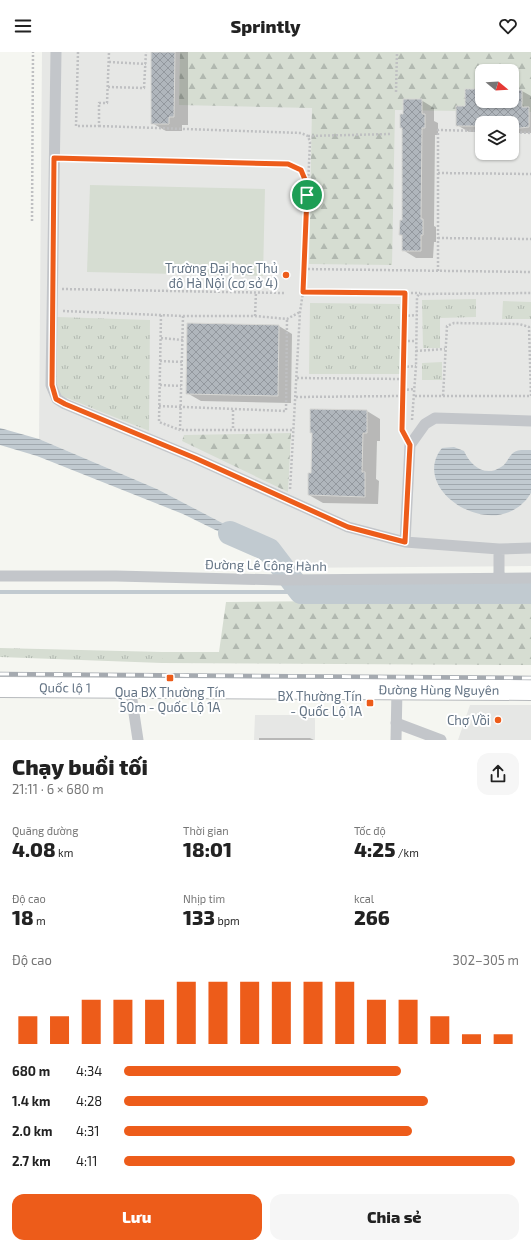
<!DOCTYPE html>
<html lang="vi">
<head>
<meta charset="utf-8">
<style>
	:root { --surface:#fff; --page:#f6f6f6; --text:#222; --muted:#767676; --accent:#ed5c1a }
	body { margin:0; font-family:"Exo 2",sans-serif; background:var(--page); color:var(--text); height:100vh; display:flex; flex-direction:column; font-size:15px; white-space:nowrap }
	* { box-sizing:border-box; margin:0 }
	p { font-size:13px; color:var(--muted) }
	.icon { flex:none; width:22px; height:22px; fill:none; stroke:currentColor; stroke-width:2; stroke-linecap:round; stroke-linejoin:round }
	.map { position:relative; height:688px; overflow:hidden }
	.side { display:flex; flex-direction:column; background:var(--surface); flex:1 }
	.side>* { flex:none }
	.needle { width:26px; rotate:108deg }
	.buttons { position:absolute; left:475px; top:12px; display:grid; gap:8px }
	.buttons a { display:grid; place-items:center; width:44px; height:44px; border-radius:8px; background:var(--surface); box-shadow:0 1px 3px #0004; font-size:20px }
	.pin { position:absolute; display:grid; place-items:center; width:34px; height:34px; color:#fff; margin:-17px; border:2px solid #fff; border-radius:50%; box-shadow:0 1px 4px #0007 }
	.round { display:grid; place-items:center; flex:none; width:42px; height:42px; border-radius:12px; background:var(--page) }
	.overview { display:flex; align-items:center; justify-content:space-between; height:68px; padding:0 12px }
	h1 { font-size:22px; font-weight:800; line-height:30px }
	.stats { display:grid; grid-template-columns:repeat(3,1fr); gap:6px; height:68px; padding:4px 12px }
	.stats div { display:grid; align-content:center }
	.stats b { font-size:20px; font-weight:800 }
	.stats small { font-size:11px; font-weight:400 }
	.stats p { font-size:11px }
	.chart { height:112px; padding:8px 12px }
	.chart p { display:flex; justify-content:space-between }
	.chart svg { width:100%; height:72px; margin-top:4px; stroke:var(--accent); stroke-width:6 }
	.action { display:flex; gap:8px; margin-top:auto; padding:8px 12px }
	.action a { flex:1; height:46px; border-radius:12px; background:var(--accent); color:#fff; font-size:16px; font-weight:800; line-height:46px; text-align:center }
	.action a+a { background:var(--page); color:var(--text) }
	ul { padding:0 12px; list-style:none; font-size:13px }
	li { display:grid; grid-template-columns:64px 48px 1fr; align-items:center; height:30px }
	li i { height:10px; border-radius:5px; background:var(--accent) }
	header { display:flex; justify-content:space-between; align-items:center; height:52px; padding:0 12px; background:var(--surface); font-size:18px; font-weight:800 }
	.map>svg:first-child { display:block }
	.built { fill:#e6e7e5; fill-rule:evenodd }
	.grass { fill:url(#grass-tufts) }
	.forest { fill:url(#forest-firs); fill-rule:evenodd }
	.pitch { fill:#d6ddd2 }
	.water { fill:url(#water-rules) }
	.shadow { fill:#0003 }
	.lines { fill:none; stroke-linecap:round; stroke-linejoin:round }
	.stream { stroke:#c1cad0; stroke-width:4 }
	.river { stroke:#c1cad0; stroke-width:24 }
	.building { fill:url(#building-cross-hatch); stroke:#d7d7d4 }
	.highway-casing { stroke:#b7babd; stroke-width:22 }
	.path { stroke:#bfc0c2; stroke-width:2.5; stroke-dasharray:2 2; stroke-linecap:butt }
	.street { stroke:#c3c6ca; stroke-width:11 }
	.highway { stroke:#fff; stroke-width:20 }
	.rail-casing { stroke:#a5aab0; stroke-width:4.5 }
	.rail { stroke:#fff; stroke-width:3; stroke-dasharray:9; stroke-linecap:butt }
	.route-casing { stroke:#fff; stroke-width:8 }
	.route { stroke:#ed5c1a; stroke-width:5 }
	.poi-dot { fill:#ed5c1a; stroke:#fff; stroke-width:1.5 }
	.labels { text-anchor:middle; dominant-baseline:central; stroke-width:4; stroke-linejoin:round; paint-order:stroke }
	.poi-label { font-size:13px; fill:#637384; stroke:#fff; text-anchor:end }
	.street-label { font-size:13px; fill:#637384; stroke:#fff }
</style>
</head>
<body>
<header><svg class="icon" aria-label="menu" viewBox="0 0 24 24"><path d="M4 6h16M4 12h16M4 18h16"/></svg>Sprintly<svg class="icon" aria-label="heart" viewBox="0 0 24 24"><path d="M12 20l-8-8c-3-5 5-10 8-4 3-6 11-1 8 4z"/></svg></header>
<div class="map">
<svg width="531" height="688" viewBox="0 0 531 688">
	<defs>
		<pattern id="grass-tufts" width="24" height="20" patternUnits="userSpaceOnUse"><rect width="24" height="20" fill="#d6ddd2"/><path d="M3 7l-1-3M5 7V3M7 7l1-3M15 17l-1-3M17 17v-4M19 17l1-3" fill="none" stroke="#b1b8b0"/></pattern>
		<pattern id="forest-firs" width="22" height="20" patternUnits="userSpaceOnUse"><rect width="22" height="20" fill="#d6ddd2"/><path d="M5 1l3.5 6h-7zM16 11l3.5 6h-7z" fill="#b1b8b0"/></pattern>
		<pattern id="water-rules" width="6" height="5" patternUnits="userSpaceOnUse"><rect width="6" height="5" fill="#c1cad0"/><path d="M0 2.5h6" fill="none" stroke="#a0a8ae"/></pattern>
		<pattern id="building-cross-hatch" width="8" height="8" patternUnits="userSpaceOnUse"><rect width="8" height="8" fill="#b0b6bc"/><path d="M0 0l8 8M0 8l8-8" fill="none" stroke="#93989e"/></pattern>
	</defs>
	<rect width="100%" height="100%" fill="#f5f6f1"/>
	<path class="built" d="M 42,0 L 531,0 L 531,514 L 279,516 L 255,488 L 157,437 L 39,387 ZM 482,19 L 512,19 L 512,49 L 482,49 ZM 482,71 L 512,71 L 512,101 L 482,101 Z
		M 470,653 L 531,653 L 531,688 L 458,688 Z
		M 255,663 L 315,663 L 315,688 L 254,688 Z"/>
	<path class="grass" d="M 476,247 L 476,265 L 440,266 L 440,296 L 423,296 L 422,248 Z
		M 503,249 L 531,250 L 531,267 L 502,267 Z
		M 310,251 L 400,252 L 400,322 L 309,322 Z
		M 57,265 L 150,268 L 149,379 L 62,344 L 55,337 Z
		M 442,310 L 442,328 L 422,328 L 422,311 Z
		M 0,596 L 162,600 L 162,611 L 0,605 Z"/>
	<path class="forest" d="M 180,0 L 531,0 L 531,60 L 395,58 L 392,213 L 309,212 L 312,56 L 179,53 ZM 482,19 L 512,19 L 512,49 L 482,49 Z
		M 291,381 L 288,440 L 182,389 L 184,383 Z
		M 531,547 L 531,613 L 162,611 L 162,600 L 219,600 L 226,550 Z"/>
	<path class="pitch" d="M 90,133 L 265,137 L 263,224 L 87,220 Z"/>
	<path class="water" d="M 0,376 L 39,387 L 157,437 L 255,488 L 279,516 L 269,516 L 246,493 L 183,462 L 37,404 L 0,393 Z
		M 454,395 L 464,399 C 470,413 485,426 501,415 C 507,412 508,405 513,401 C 517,397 525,398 531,398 L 531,441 C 498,495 407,439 442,396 Z"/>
	<path class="shadow" d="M 152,0 L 188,0 L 188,73 L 182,73 L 182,79 L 166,79 L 152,71 Z
		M 482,38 L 482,49 L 512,49 L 512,39 L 522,39 L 531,44 L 531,81 L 512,81 L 512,71 L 482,71 L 482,80 L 469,80 L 457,73 L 466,55 Z
		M 421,48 L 434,56 L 434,69 L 438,71 L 438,83 L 435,83 L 434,174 L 436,175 L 436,190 L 434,190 L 433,206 L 416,206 L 403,198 L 403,184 L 400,183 L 403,169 L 403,77 L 401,75 L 404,63 Z
		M 279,274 L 292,282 L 291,351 L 201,349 L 187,341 Z
		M 367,359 L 380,367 L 380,389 L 377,389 L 376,427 L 379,429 L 378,452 L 323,451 L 309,443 L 312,422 Z
		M 259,686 L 310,686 L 314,688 L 259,688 Z"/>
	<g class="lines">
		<path class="stream" d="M 0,540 L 301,540"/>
		<path class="river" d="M 230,481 L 269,498 L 301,540 L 531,540"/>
	</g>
	<path class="building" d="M 151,0 L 175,0 L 174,65 L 169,65 L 169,72 L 151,72 Z
		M 465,37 L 482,37 L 482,49 L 512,49 L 512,38 L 522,38 L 522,55 L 529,55 L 529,75 L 512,77 L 512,71 L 482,71 L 482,74 L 456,74 L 456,54 L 465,54 Z
		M 403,47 L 422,47 L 422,62 L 425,62 L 425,76 L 422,76 L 421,167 L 423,167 L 423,183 L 421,183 L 421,199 L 402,199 L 402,183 L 399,183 L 400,168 L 402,168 L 402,76 L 400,76 L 400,62 L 403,62 Z
		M 187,271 L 279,273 L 278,344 L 186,342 Z
		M 310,357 L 367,358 L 367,381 L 363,381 L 362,420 L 365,420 L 365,445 L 308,443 L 308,421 L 311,421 L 312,381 L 310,381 Z"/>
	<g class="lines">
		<defs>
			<g id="highway">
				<path id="s1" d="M 0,635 L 531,638"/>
			</g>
		</defs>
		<use href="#highway" class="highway-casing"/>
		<path class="path" d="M 78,0 L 76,74 L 99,74 L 99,51 L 107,51 L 109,0
			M 109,10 L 146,12
			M 108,35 L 144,36 L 146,0
			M 396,40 L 397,0
			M 99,74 L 301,81 L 308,84 L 310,90 L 308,133
			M 512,80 L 531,81
			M 308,84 L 391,82
			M 65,106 L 288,112 L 301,118 L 306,130 L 307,143 L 303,240 L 300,260 L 290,438
			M 438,121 L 531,122
			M 32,169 L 33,0
			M 438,186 L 531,187
			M 304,217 L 531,220
			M 438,219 L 438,78 L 482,79
			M 62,237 L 284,241
			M 303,240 L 420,241
			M 63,259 L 183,264 L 255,264 L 287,267 L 300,260
			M 161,263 L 159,370 L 180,378
			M 183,264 L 180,378 L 294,378
			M 255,264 L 256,240
			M 404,264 L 417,263
			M 161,286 L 183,288
			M 404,289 L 416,289
			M 416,299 L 445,297
			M 160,309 L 182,310
			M 403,315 L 416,314
			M 297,326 L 403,327
			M 160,333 L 181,334
			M 403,338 L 415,337
			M 415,344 L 531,344 L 529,275 L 519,272 L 454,271 L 447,274 L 443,344
			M 296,345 L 403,344
			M 159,354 L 286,359 L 287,267
			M 233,358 L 233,377
			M 412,368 L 416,314 L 417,245 L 419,242 L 531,241
			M 404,382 L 402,378 L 405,241"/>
		<path class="street" d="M 56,0 L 51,333 L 57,347 L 65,352 L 195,406 L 348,475 L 405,490 L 499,497 L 531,496
			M 405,490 L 410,393 L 425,372 L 435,366 L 531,369
			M 499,497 L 499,526
			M 0,524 L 116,524 L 281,528 L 531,526
			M 130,635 L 138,688
			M 396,671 L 441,688
			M 396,688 L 397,637"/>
		<use href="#highway" class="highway"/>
		<defs>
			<path id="rail" d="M 0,622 L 531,626"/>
		</defs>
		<use href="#rail" class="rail-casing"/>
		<use href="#rail" class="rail"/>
	</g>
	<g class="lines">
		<defs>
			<path id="route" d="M 54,106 L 288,112 L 301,118 L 306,130 L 307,143 L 303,240 L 405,241 L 402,378 L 410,393 L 405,490 L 348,475 L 195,406 L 65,352 L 56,347 L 52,333 Z"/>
		</defs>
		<use href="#route" class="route-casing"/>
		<use href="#route" class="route"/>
	</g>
	<g class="poi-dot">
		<circle cx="286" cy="223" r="4"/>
		<rect x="166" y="622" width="8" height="8" rx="2"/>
		<rect x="366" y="647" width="8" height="8" rx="2"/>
		<circle cx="498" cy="668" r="4"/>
	</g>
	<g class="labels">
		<g class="poi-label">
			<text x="278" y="216">Trường Đại học Thủ<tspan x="278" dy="15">đô Hà Nội (cơ sở 4)</tspan></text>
			<text x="170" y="640" text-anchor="middle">Qua BX Thường Tín<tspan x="170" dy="15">50m - Quốc Lộ 1A</tspan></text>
			<text x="362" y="644">BX Thường Tín<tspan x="362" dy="15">- Quốc Lộ 1A</tspan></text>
			<text x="490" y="668">Chợ Vồi</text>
		</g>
		<g class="street-label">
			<text transform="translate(266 513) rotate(1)">Đường Lê Công Hành</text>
			<text stroke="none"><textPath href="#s1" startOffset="65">Quốc lộ 1</textPath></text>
			<text stroke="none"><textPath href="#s1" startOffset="439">Đường Hùng Nguyên</textPath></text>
		</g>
	</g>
</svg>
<div class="buttons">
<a><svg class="needle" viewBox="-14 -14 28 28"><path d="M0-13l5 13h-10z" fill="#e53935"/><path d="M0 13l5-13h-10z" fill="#767676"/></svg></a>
<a><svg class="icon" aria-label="layers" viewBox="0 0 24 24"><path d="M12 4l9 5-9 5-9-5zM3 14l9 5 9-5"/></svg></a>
</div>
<div class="pin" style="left:307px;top:143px;background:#1e9e55"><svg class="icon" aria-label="arrive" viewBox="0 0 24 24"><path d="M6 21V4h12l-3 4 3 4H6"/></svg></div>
</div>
<section class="side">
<div class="overview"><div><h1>Chạy buổi tối</h1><p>21:11 · 6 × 680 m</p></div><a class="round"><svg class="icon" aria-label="share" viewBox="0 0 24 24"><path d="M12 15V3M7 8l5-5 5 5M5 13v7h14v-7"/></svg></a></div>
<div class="stats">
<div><p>Quãng đường</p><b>4.08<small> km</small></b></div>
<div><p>Thời gian</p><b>18:01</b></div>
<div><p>Tốc độ</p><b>4:25<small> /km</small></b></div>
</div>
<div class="stats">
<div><p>Độ cao</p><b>18<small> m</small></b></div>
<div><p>Nhịp tim</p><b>133<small> bpm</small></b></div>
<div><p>kcal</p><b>266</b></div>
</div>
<div class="chart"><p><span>Độ cao</span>302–305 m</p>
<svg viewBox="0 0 160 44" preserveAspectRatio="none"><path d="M5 44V27M15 44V27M25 44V17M35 44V17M45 44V17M55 44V6M65 44V6M75 44V6M85 44V6M95 44V6M105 44V6M115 44V17M125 44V17M135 44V27M145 44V38M155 44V38"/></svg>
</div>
<ul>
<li><b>680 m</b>4:34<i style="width:70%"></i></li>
<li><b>1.4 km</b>4:28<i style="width:77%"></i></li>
<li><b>2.0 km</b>4:31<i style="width:73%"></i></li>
<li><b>2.7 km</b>4:11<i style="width:99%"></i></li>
</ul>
<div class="action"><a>Lưu</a><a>Chia sẻ</a></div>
</section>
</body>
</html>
